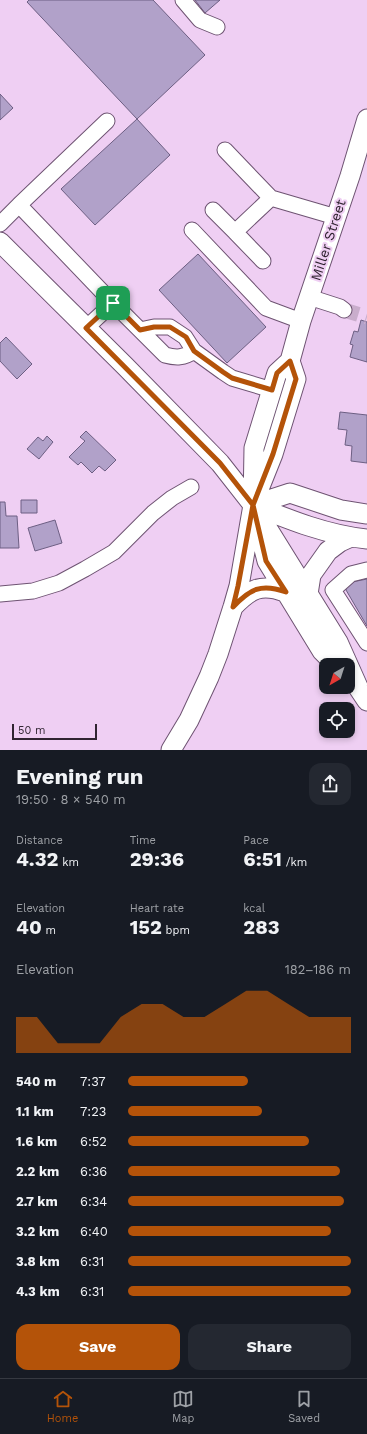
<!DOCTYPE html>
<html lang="en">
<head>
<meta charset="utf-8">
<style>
	:root { --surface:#171b24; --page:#242831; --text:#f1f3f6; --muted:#9ea1a6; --line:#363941; --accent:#b45309 }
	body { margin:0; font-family:"Work Sans",sans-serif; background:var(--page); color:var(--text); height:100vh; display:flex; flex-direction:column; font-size:15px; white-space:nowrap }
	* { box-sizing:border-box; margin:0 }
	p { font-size:13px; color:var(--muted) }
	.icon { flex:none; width:22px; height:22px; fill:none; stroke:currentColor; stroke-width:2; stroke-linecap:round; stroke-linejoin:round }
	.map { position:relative; height:750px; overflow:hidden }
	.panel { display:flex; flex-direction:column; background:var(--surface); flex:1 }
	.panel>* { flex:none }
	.needle { width:26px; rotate:219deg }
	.tools { position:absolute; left:319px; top:658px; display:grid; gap:8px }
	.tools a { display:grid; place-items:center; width:36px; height:36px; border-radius:8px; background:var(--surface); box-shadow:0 2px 6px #0003; font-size:20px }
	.scale { position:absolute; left:12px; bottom:10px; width:85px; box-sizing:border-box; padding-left:4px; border:2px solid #302431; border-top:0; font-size:11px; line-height:14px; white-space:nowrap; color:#302431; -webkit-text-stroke:3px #efcff3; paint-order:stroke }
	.pin { position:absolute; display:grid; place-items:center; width:34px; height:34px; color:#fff; margin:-17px; border-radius:8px; box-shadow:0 2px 6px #0006 }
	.round { display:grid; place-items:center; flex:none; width:42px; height:42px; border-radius:12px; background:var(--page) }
	.overview { display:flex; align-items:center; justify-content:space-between; height:68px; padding:0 16px }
	h1 { font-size:22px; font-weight:700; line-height:30px }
	.stats { display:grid; grid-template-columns:repeat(3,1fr); gap:6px; height:68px; padding:4px 16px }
	.stats div { display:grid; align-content:center }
	.stats b { font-size:20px; font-weight:700 }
	.stats small { font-size:11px; font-weight:400 }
	.stats p { font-size:11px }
	.chart { height:112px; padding:8px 16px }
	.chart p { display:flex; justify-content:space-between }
	.chart svg { width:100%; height:72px; margin-top:4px; fill:var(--accent); opacity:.7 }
	.action { display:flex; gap:8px; margin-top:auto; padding:8px 16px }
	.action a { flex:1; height:46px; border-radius:12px; background:var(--accent); color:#fff; font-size:16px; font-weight:700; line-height:46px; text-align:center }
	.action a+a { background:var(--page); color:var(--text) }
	ul { padding:0 16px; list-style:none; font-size:13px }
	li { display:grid; grid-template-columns:64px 48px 1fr; align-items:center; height:30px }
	li i { height:10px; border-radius:5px; background:var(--accent) }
	.tab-bar { display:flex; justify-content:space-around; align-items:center; height:56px; border-top:1px solid var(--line); background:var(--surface); font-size:11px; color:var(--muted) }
	.tab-bar a { display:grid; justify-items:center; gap:2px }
	.tab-bar .selected { color:var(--accent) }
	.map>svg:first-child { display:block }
	.building { fill:#b1a1c9; stroke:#6d5f83 }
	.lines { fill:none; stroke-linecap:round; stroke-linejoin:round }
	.minor-tunnel { stroke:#c9adcc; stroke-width:15; stroke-dasharray:15 8; stroke-linecap:butt }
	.minor-casing { stroke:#6e5372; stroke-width:17 }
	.major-casing { stroke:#6e5372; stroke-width:21 }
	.minor { stroke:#fff; stroke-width:15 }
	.major { stroke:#fff; stroke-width:19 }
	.route-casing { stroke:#fff; stroke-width:8 }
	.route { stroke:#b45309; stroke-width:5 }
	.labels { text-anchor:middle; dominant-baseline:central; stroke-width:4; stroke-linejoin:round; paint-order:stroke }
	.street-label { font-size:14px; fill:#302431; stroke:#efcff3 }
</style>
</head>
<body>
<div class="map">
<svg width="367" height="750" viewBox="0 0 367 750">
	<rect width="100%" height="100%" fill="#efcff3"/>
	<path class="building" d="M 29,0 L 153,0 L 205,55 L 137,119 L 27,2 Z
		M 195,0 L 220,0 L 205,13 Z
		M 0,94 L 13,108 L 0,120 Z
		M 137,119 L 170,155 L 95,225 L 61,189 Z
		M 198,254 L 266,327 L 227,363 L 159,290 Z
		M 361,320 L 367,322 L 367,362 L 350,357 L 353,345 L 350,344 L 354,331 L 358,332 Z
		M 6,337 L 32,364 L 17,379 L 0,361 L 0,343 Z
		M 340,412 L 367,415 L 367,463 L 351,461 L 352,446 L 345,445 L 347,430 L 338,429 Z
		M 86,431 L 116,460 L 105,471 L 99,466 L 92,473 L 81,462 L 78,465 L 69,457 L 85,441 L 80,437 Z
		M 47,436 L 53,442 L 39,459 L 27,449 L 38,437 L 43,441 Z
		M 21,500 L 37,500 L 37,513 L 21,513 Z
		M 0,502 L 5,502 L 6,516 L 17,516 L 19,548 L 0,548 Z
		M 55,520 L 62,543 L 35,551 L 28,528 Z
		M 367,579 L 367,626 L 346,590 L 346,587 L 352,582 Z"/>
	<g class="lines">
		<path class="minor-tunnel" d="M 344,310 L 367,317"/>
		<defs>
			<path id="minor" d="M 183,0 L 200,20 L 217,27
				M 225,150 L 271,198 L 336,217
				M 19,205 L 107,121
				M 213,210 L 235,232
				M 0,224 L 19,205 L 113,303 L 165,355 C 176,358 184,358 194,351
				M 192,230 L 266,308 L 301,321
				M 263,261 L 235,232 L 271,198
				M 309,297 L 340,307 L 344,310
				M 86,328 L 113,303
				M 140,330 L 154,327 L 170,327 L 185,337 L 194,351 L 223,372 L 232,378 L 272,390
				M 367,570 L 351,574 L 333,590 L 367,643
				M 0,594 L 33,591 L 59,583 L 85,569 L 114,552 L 153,513 L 172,498 L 191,487"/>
			<path id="major" d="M 0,242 L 125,366 L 220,463 L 253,505 L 338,642 L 359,689 L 367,701
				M 257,494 L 273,454 L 296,379 L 290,361
				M 253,505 C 290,520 327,535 367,539
				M 253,505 L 290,493 L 341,510 L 367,514
				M 257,522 L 267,561 L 322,651 L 336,665
				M 308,594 L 311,575 L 328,551 L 340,542 L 351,537
				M 233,607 C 250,589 261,583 285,592
				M 171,750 L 189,720 L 209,677 L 218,654 L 233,607 L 239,586 L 253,505 L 254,448 L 277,373 L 290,361 L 301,321 L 350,176 L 367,119"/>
		</defs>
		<use href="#minor" class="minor-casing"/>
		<use href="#major" class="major-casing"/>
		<use href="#minor" class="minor"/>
		<use href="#major" class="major"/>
	</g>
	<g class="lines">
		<defs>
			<path id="route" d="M 113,303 L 86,328 L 220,463 L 253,505 L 238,586 L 233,607 C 250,589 261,583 286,592 L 266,561 L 253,505 L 273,454 L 296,379 L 290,361 L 277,373 L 272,390 L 232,378 L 223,372 L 194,351 L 186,337 L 170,327 L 154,327 L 140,330 L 113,303"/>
		</defs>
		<use href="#route" class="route-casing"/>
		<use href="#route" class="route"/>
	</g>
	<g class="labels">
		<g class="street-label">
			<text transform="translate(328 240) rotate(-72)">Miller Street</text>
		</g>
	</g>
</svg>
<div class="tools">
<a><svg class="needle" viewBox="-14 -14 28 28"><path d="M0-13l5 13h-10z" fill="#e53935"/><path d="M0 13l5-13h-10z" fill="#9ea1a6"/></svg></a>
<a><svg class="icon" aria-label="locate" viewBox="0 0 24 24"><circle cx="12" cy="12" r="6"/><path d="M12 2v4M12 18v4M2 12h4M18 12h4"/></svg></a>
</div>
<div class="scale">50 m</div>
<div class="pin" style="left:113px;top:303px;background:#1e9e55"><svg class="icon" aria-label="arrive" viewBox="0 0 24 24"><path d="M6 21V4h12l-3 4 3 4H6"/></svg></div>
</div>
<section class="panel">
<div class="overview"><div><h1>Evening run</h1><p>19:50 · 8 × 540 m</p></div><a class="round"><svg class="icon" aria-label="share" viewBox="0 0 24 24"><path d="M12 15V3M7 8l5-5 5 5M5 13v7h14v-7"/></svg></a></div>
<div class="stats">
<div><p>Distance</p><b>4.32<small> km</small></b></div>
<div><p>Time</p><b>29:36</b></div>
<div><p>Pace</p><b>6:51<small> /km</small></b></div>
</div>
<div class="stats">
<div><p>Elevation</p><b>40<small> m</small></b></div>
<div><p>Heart rate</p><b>152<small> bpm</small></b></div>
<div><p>kcal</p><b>283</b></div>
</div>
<div class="chart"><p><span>Elevation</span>182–186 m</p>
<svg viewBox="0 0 160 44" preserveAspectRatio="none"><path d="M0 44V22L10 22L20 38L30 38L40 38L50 22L60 14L70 14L80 22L90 22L100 14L110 6L120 6L130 14L140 22L150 22L160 22V44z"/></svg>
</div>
<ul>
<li><b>540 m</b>7:37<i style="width:54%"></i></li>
<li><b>1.1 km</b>7:23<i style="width:60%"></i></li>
<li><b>1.6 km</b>6:52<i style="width:81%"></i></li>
<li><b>2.2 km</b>6:36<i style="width:95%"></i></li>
<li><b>2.7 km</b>6:34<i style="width:97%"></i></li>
<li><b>3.2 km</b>6:40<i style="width:91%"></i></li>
<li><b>3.8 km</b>6:31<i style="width:100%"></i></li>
<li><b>4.3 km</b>6:31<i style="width:100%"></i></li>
</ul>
<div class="action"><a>Save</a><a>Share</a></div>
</section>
<nav class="tab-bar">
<a class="selected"><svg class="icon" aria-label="home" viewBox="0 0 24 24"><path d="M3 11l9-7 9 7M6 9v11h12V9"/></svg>Home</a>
<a><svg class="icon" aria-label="map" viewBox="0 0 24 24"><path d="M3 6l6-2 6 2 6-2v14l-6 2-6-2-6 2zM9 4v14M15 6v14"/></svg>Map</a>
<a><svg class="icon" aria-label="saved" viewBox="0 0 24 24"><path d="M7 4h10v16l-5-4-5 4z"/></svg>Saved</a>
</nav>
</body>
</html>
